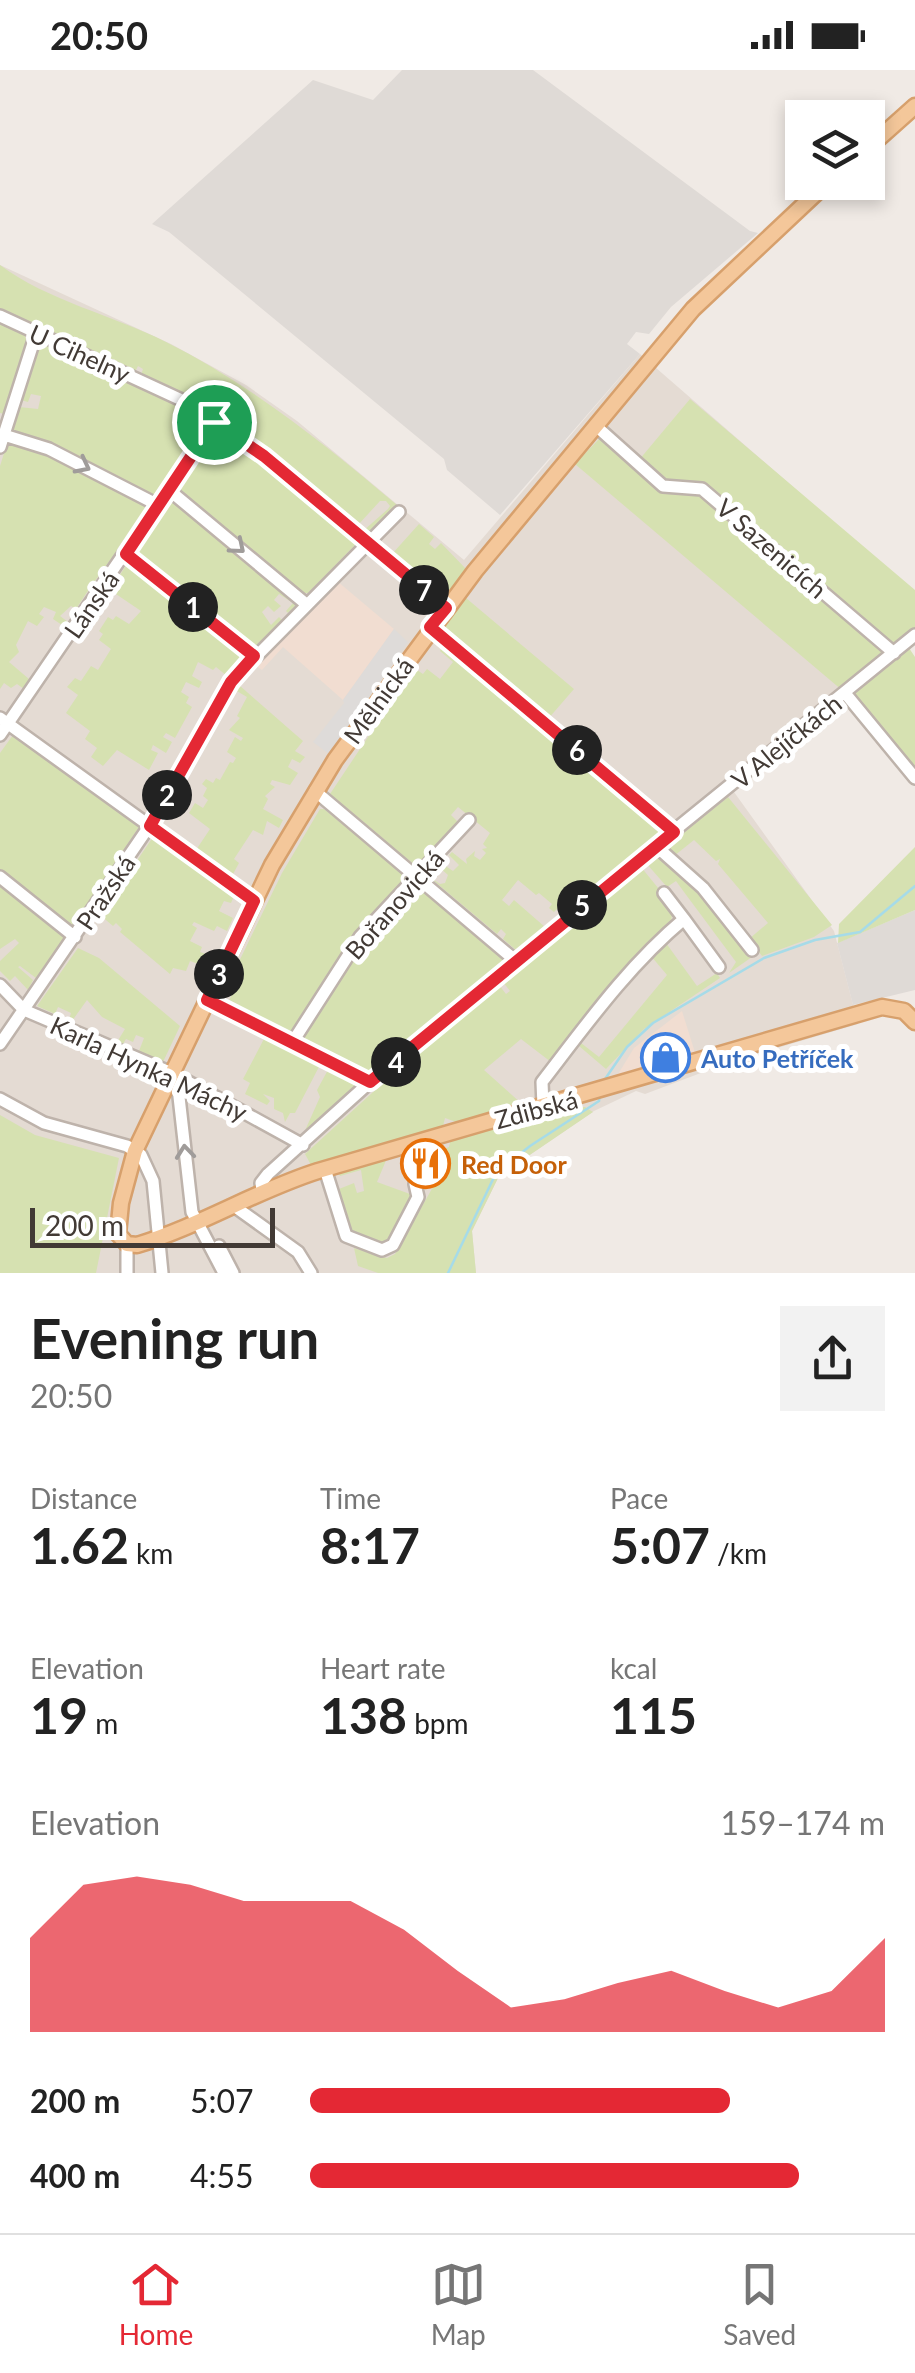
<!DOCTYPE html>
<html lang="en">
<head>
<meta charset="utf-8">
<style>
	:root { --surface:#fff; --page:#f2f2f2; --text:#222; --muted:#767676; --line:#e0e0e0; --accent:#e42834 }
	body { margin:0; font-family:Lato,sans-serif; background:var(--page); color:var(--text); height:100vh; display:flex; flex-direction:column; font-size:38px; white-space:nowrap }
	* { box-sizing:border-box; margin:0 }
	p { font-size:32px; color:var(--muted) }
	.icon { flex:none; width:55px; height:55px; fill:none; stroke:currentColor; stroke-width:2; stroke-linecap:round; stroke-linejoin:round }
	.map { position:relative; height:1203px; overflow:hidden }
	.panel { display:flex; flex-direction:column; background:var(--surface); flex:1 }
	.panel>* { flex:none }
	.buttons { position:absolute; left:785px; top:30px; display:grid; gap:20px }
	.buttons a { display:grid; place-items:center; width:100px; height:100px; border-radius:0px; background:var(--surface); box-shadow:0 5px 15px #0003; font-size:50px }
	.scale { position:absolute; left:30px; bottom:25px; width:245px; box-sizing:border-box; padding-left:10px; border:5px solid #423a35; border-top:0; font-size:28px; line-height:35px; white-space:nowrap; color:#423a35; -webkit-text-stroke:8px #fff; paint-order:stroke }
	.pin { position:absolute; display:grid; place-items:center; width:85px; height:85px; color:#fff; margin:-42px; border:5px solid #fff; border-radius:50%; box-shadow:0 2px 10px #0007 }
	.km { position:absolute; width:50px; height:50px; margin:-25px; border-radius:50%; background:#222; color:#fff; font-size:28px; line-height:50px; text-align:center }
	.round { display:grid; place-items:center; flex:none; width:105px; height:105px; border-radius:0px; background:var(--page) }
	.head { display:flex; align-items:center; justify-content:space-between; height:170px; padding:0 30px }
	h1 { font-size:55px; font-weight:700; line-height:75px }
	.stats { display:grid; grid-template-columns:repeat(3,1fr); gap:15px; height:170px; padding:10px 30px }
	.stats div { display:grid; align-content:center }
	.stats b { font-size:50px; font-weight:700 }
	.stats small { font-size:28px; font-weight:400 }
	.stats p { font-size:28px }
	.chart { height:280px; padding:20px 30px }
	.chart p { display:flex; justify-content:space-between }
	.chart svg { width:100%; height:180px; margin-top:10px; fill:var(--accent); opacity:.7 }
	ul { padding:0 30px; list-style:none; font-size:32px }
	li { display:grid; grid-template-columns:160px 120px 1fr; align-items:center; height:75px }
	li i { height:25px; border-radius:12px; background:var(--accent) }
	.status { display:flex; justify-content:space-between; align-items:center; height:70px; padding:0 50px; background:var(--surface); direction:ltr }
	.status svg { height:28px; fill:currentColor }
	.dock { display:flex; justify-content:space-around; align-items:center; height:140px; border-top:2px solid var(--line); background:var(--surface); font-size:28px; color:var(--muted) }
	.dock a { display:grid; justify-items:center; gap:5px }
	.dock .current { color:var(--accent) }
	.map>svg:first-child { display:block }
	.residential { fill:#e4dbd3 }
	.commercial { fill:#f1ddd1 }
	.industrial { fill:#dfdad6 }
	.green { fill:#d6e1b1 }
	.parking { fill:#dedbd9 }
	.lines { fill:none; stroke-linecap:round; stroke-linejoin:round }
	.stream { stroke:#a6dbe8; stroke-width:2.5 }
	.minor-casing { stroke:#beb3ab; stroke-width:16 }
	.major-casing { stroke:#d7a06c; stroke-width:19 }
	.minor { stroke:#fff; stroke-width:11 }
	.major { stroke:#f4c79a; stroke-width:14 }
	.oneway { stroke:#a09c9a }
	.route-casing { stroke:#fff; stroke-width:20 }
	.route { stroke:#e42834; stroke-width:12 }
	.labels { text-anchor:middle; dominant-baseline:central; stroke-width:10; stroke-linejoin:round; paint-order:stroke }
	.street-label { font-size:25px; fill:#423a35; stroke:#fff }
	.shop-label { font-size:25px; font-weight:bold; fill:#366cbe; stroke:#fff; text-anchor:start }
	.food-label { font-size:25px; font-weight:bold; fill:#c56008; stroke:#fff; text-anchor:start }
</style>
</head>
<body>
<div class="status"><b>20:50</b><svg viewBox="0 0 49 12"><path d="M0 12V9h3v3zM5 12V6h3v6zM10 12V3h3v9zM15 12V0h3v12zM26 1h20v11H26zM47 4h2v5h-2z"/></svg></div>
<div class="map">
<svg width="915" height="1203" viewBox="0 0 915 1203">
	<rect width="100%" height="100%" fill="#f0eae5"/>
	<path class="residential" d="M 0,195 L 171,274 L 246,315 L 297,351 L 464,490 L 640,284 L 915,523 L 915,573 L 734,722 L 834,861 L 858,954 L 730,992 L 645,1024 L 636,1021 L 594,1041 L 499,1106 L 472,1161 L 476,1203 L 0,1203 Z"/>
	<path class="commercial" d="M 337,511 L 394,559 L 343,630 L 283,577 L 262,600 L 255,595 Z
		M 682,941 L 697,989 L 612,1014 L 634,978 Z"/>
	<path class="industrial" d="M 402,0 L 533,0 L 750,161 L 758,163 L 671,237 L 649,264 L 636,262 L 627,274 L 640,284 L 500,445 L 447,400 L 444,389 L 169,162 L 152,154 L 313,10 L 373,30 Z
		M 915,840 L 915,920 L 853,935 L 837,873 Z"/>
	<path class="green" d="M 0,195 C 48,231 113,245 166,272 C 250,314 326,375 397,435 L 368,464 L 363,461 L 388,439 L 390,436 L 386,431 L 380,431 L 358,455 L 360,458 C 292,400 221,346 141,305 L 143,299 L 138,296 L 135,302 L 0,238 Z
		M 0,251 L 23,262 L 27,271 L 4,344 L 0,343 Z
		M 42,273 L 154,321 L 204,350 L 204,356 L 157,424 L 152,426 L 13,360 L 19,337 L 38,339 L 41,326 L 31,324 L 28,332 L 21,330 L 37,277 Z
		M 690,329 L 915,520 L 915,561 L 894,578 L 704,414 L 668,414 L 639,390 Z
		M 221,361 L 357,468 L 357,473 L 308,523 L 302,523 L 178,423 L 177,417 L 215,362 Z
		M 601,367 L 661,420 L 698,423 L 887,583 L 843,621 L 575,394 Z
		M 14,371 L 47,383 L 147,432 L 148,438 C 123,474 99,503 76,539 L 71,536 L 60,546 L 68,552 L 65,557 L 53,549 L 56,542 L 44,537 L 39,544 L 44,547 L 37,556 L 28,551 L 16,575 L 19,582 L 9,592 L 29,609 L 24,619 L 17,614 L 11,618 L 4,613 L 0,619 L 0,396 L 6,377 Z
		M 168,430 L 173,430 L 296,529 L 297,534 L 288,543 L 286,541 L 293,533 L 279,524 L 274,530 L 281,536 L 274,542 L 268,536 L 262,542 L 271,555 L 279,547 L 282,550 L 257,575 L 252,577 L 137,488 L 136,478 Z
		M 419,454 L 434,467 L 429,474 L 435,479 L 441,473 L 467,500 L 443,529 L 405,500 L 407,497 L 392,484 Z
		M 127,494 L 243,585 L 227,606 L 216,597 L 213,600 L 198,592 L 192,606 L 202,612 L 199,618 L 186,612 L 181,622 L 189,627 L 186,633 L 192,637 L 175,668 L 166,663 L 163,667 L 172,672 L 166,683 L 153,675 L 151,680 L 158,683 L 149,700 L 117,680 L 103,696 L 91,687 L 97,678 L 85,669 L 90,661 L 66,643 L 78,625 L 67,617 L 75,608 L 81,611 L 91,596 L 98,600 L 111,579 L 99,570 L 103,564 L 99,561 L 108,547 L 113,550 L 116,546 L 129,554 L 141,541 L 110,520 Z
		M 466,528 L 574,619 L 548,649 L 442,560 Z
		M 435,569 L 440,572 L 443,570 L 666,761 L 563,843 L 558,838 L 554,842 L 549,838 L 552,834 L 539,823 L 536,825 L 518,810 L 502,830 L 509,836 L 514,830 L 545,857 L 517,881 L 503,869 L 506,864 L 501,859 L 497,864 L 428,806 L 440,814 L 445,813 L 448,805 L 438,796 L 441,793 L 453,801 L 459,795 L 449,785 L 452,782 L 467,794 L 466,789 L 475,781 L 474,786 L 480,790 L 486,783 L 482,779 L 487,778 L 483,774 L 490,763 L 458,737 L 451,745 L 458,752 L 416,796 L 405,787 L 401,790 L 382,775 L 385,770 L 330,724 L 414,598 L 423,604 L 427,599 L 440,609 L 453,592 L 440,581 L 442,577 L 434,572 Z
		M 909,578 L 915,587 L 915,702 L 853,625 Z
		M 239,615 L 303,671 L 295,681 L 305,687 L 300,693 L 292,689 L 288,697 L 298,703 L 290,715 L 272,710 L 270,714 L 275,717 L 265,726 L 268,729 L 263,739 L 283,750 L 279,758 L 267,751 L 263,765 L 253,760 L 234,789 L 239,793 L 232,806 L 196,780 L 210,759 L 189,743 L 195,733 L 203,738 L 208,730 L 203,726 L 207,718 L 202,714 L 206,709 L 213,713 L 216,708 L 220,710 L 230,692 L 233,693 L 236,688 L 227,682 L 235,667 L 241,671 L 243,668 L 229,660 L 240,648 L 237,646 L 247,627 L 235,620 Z
		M 13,665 L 139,757 L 72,857 L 0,801 L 0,683 Z
		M 728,727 L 832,855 L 814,867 L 762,886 L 749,869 L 768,853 L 718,794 L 720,789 L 716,791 L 694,770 L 674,786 L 665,778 Z
		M 320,739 L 324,739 L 407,807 L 360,858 L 291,965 L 220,930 L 229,931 L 233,921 L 227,917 L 230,910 L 282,803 Z
		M 153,767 L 234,826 L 231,833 L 224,831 L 219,841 L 233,848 L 227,861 L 217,856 L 214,861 L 194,852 L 192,855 L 197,858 L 190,871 L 202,877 L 200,882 L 206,884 L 201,895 L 190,891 L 186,901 L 173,898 L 170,904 L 120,862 L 122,859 L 116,853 L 113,856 L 100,845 Z
		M 915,777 L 915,840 L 838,873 L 839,854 Z
		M 659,783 L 702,822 L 752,887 L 729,903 L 736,892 L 684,822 L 676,811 L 667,817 L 646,793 Z
		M 641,797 L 663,824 L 659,827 L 672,844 L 671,853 L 644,878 L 551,992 L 521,969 L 484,1000 L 522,1034 L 456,1052 L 445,1048 L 443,1056 L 311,1095 L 305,1084 L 383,1013 L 499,915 L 506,924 L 510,921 L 503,912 Z
		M 0,815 L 66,865 L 36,908 L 20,896 L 18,897 L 33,910 L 28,920 L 15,906 L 10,911 L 0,901 L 0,891 L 19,873 L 15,869 L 0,879 Z
		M 416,815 L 504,888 L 504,894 L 370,1005 L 301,970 L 359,879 Z
		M 666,873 L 697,916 L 717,903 L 720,908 L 644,959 L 606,999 L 579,976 L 581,973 L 599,987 L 667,905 L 651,886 Z
		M 78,878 L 99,888 L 180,956 L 163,992 L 139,981 L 144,968 L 136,965 L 133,972 L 126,969 L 123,974 L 117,972 L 125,959 L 102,947 L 87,930 L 72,951 L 69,950 L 71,943 L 58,937 L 55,944 L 37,936 Z
		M 266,965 L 321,993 L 295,1043 L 290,1043 L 285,1052 L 283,1043 L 274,1039 L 274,1028 L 263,1024 L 270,1031 L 267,1035 L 245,1024 L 250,1013 L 243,1009 Z
		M 329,998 L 356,1012 L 357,1016 L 303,1065 L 320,1027 L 317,1020 Z
		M 569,1034 L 572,1038 L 585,1037 L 593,1042 L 499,1106 L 472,1161 L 476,1203 L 378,1203 L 358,1196 L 354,1178 L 387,1188 L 395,1184 L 442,1101 L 442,1080 L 449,1077 L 451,1068 Z
		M 0,1045 L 35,1065 L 119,1088 L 96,1203 L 0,1203 Z
		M 387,1088 L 377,1112 L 410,1124 L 411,1131 L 389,1171 L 384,1174 L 351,1162 L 339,1119 L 354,1113 L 357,1123 L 364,1121 L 361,1100 L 340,1106 L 339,1104 Z"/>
	<path class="parking" d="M 394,559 L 408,572 L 329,684 L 313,672 L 344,633 L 343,630 Z"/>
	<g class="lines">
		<path class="stream" d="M 603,1012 L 627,977 L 653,953 L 764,888 L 815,870 L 860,862 L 915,816
			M 448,1203 L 496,1103 L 530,1076 L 599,1031 L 600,1024"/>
		<defs>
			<path id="minor" d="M 0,246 L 186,332 L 264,386 L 446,538
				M 596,356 L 663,416 L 702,419 L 894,583
				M 4,365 L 49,379 L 158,435
				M 0,377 L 36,264
				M 169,420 L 306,534
				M 126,484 L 255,586
				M 431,557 L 674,762
				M 845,623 L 915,708
				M 0,648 L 254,831
				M 0,665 L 214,352
				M 315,721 L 516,891
				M 657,777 L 703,818 L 752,880
				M 0,807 L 75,867
				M 664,823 L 684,849
				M 0,915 L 24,940 L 172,1003 L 303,1075
				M 207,930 L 370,1012
				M 292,973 L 360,867 L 469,750
				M 0,974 L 150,755 L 231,612 L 399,442
				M 183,1009 L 178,1018 L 192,1142 L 224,1203
				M 0,1029 L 44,1053 L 127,1076 L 141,1085 L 153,1111 L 162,1203
				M 543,1036 L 542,1012 C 586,955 628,896 684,849 L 719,897
				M 325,1099 L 346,1166 L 382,1180 L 393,1175 L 418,1127 L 415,1114
				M 262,1120 L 261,1113 L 268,1104 L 370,1012 L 575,841 L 915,565
				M 234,1136 L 298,1182 L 311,1203
				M 127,1174 L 127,1203
				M 219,1176 L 233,1203"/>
			<path id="major" d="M 868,78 L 915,36
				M 828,112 L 693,239 L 475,501 L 335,690 L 272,795 L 135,1081 L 121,1133 L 118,1164 L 127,1174 L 137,1175 C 200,1156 255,1121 318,1101 L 882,937 L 904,941 L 915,952"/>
		</defs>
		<use href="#minor" class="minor-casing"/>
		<use href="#major" class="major-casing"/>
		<use href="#minor" class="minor"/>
		<use href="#major" class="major"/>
	</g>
	<defs><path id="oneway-chevron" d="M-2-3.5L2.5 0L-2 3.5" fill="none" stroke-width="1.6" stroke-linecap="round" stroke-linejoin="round" transform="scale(2.5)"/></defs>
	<g class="oneway">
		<use href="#oneway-chevron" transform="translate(83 396) rotate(27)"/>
		<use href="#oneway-chevron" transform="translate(238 477) rotate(40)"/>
		<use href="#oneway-chevron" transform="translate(185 1082) rotate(-96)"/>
	</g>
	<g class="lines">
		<defs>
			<path id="route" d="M 214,352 L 264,386 L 446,538 L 430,557 L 674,762 L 370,1012 L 207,930 L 254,831 L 150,756 L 231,612 L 254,586 L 126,484 Z"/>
		</defs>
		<use href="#route" class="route-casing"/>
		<use href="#route" class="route"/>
	</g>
	<defs>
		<symbol id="shop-ring" viewBox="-11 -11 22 22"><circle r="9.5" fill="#fff" stroke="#3f7fe0" stroke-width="1.5"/><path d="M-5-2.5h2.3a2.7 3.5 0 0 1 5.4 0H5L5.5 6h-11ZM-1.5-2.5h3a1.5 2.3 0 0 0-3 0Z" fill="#3f7fe0"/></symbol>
		<symbol id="restaurant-ring" viewBox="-11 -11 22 22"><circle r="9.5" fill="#fff" stroke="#e8710a" stroke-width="1.5"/><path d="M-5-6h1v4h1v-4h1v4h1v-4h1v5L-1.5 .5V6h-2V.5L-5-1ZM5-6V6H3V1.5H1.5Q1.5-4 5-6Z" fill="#e8710a"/></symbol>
	</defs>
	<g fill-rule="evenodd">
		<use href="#shop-ring" x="638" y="960" width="55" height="55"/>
		<use href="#restaurant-ring" x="398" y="1066" width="55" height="55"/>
	</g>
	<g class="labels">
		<g class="street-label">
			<text transform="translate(80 283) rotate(24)">U Cihelny</text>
			<text transform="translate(772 478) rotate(41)">V Sazenicích</text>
			<text transform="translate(91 534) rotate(-55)">Lánská</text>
			<text transform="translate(378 630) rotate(-54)">Mělnická</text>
			<text transform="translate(786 671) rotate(-39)">V Alejíčkách</text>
			<text transform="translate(105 822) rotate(-56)">Pražská</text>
			<text transform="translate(394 834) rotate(-49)">Bořanovická</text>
			<text transform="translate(149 998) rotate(25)">Karla Hynka Máchy</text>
			<text transform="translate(536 1039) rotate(-15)">Zdibská</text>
		</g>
		<g class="shop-label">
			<text x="701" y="988">Auto Petříček</text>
		</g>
		<g class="food-label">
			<text x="461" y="1094">Red Door</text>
		</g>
	</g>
</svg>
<div class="buttons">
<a><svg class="icon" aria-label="layers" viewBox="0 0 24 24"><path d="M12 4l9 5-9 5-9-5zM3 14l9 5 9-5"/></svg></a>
</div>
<div class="scale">200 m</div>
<div class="pin" style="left:214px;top:352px;background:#1e9e55"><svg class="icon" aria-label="arrive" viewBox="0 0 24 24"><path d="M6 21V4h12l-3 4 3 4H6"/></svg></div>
<b class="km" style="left:193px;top:537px">1</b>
<b class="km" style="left:167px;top:725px">2</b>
<b class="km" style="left:219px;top:904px">3</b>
<b class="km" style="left:396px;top:992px">4</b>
<b class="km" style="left:582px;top:835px">5</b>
<b class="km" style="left:577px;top:680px">6</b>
<b class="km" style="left:424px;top:520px">7</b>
</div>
<section class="panel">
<div class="head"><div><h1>Evening run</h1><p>20:50</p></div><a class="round"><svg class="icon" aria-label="share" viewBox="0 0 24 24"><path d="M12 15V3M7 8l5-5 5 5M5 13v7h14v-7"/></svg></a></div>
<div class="stats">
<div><p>Distance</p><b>1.62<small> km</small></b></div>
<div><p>Time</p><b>8:17</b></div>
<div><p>Pace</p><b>5:07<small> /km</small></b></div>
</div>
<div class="stats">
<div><p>Elevation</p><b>19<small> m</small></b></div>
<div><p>Heart rate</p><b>138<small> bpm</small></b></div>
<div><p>kcal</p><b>115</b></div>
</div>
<div class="chart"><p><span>Elevation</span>159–174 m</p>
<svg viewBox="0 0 160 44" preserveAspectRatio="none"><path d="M0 44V21L10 8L20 6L30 8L40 12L50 12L60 12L70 19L80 29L90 38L100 36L110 32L120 29L130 34L140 38L150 34L160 21V44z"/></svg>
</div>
<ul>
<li><b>200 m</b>5:07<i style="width:73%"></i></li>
<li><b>400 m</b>4:55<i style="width:85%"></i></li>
</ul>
</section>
<nav class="dock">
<a class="current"><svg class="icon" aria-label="home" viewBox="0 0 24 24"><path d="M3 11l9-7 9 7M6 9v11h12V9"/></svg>Home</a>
<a><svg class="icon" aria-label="map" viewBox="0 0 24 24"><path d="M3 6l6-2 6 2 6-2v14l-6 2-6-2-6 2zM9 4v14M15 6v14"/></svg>Map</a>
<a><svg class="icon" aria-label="saved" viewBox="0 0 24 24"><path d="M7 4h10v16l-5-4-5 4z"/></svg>Saved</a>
</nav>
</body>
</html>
